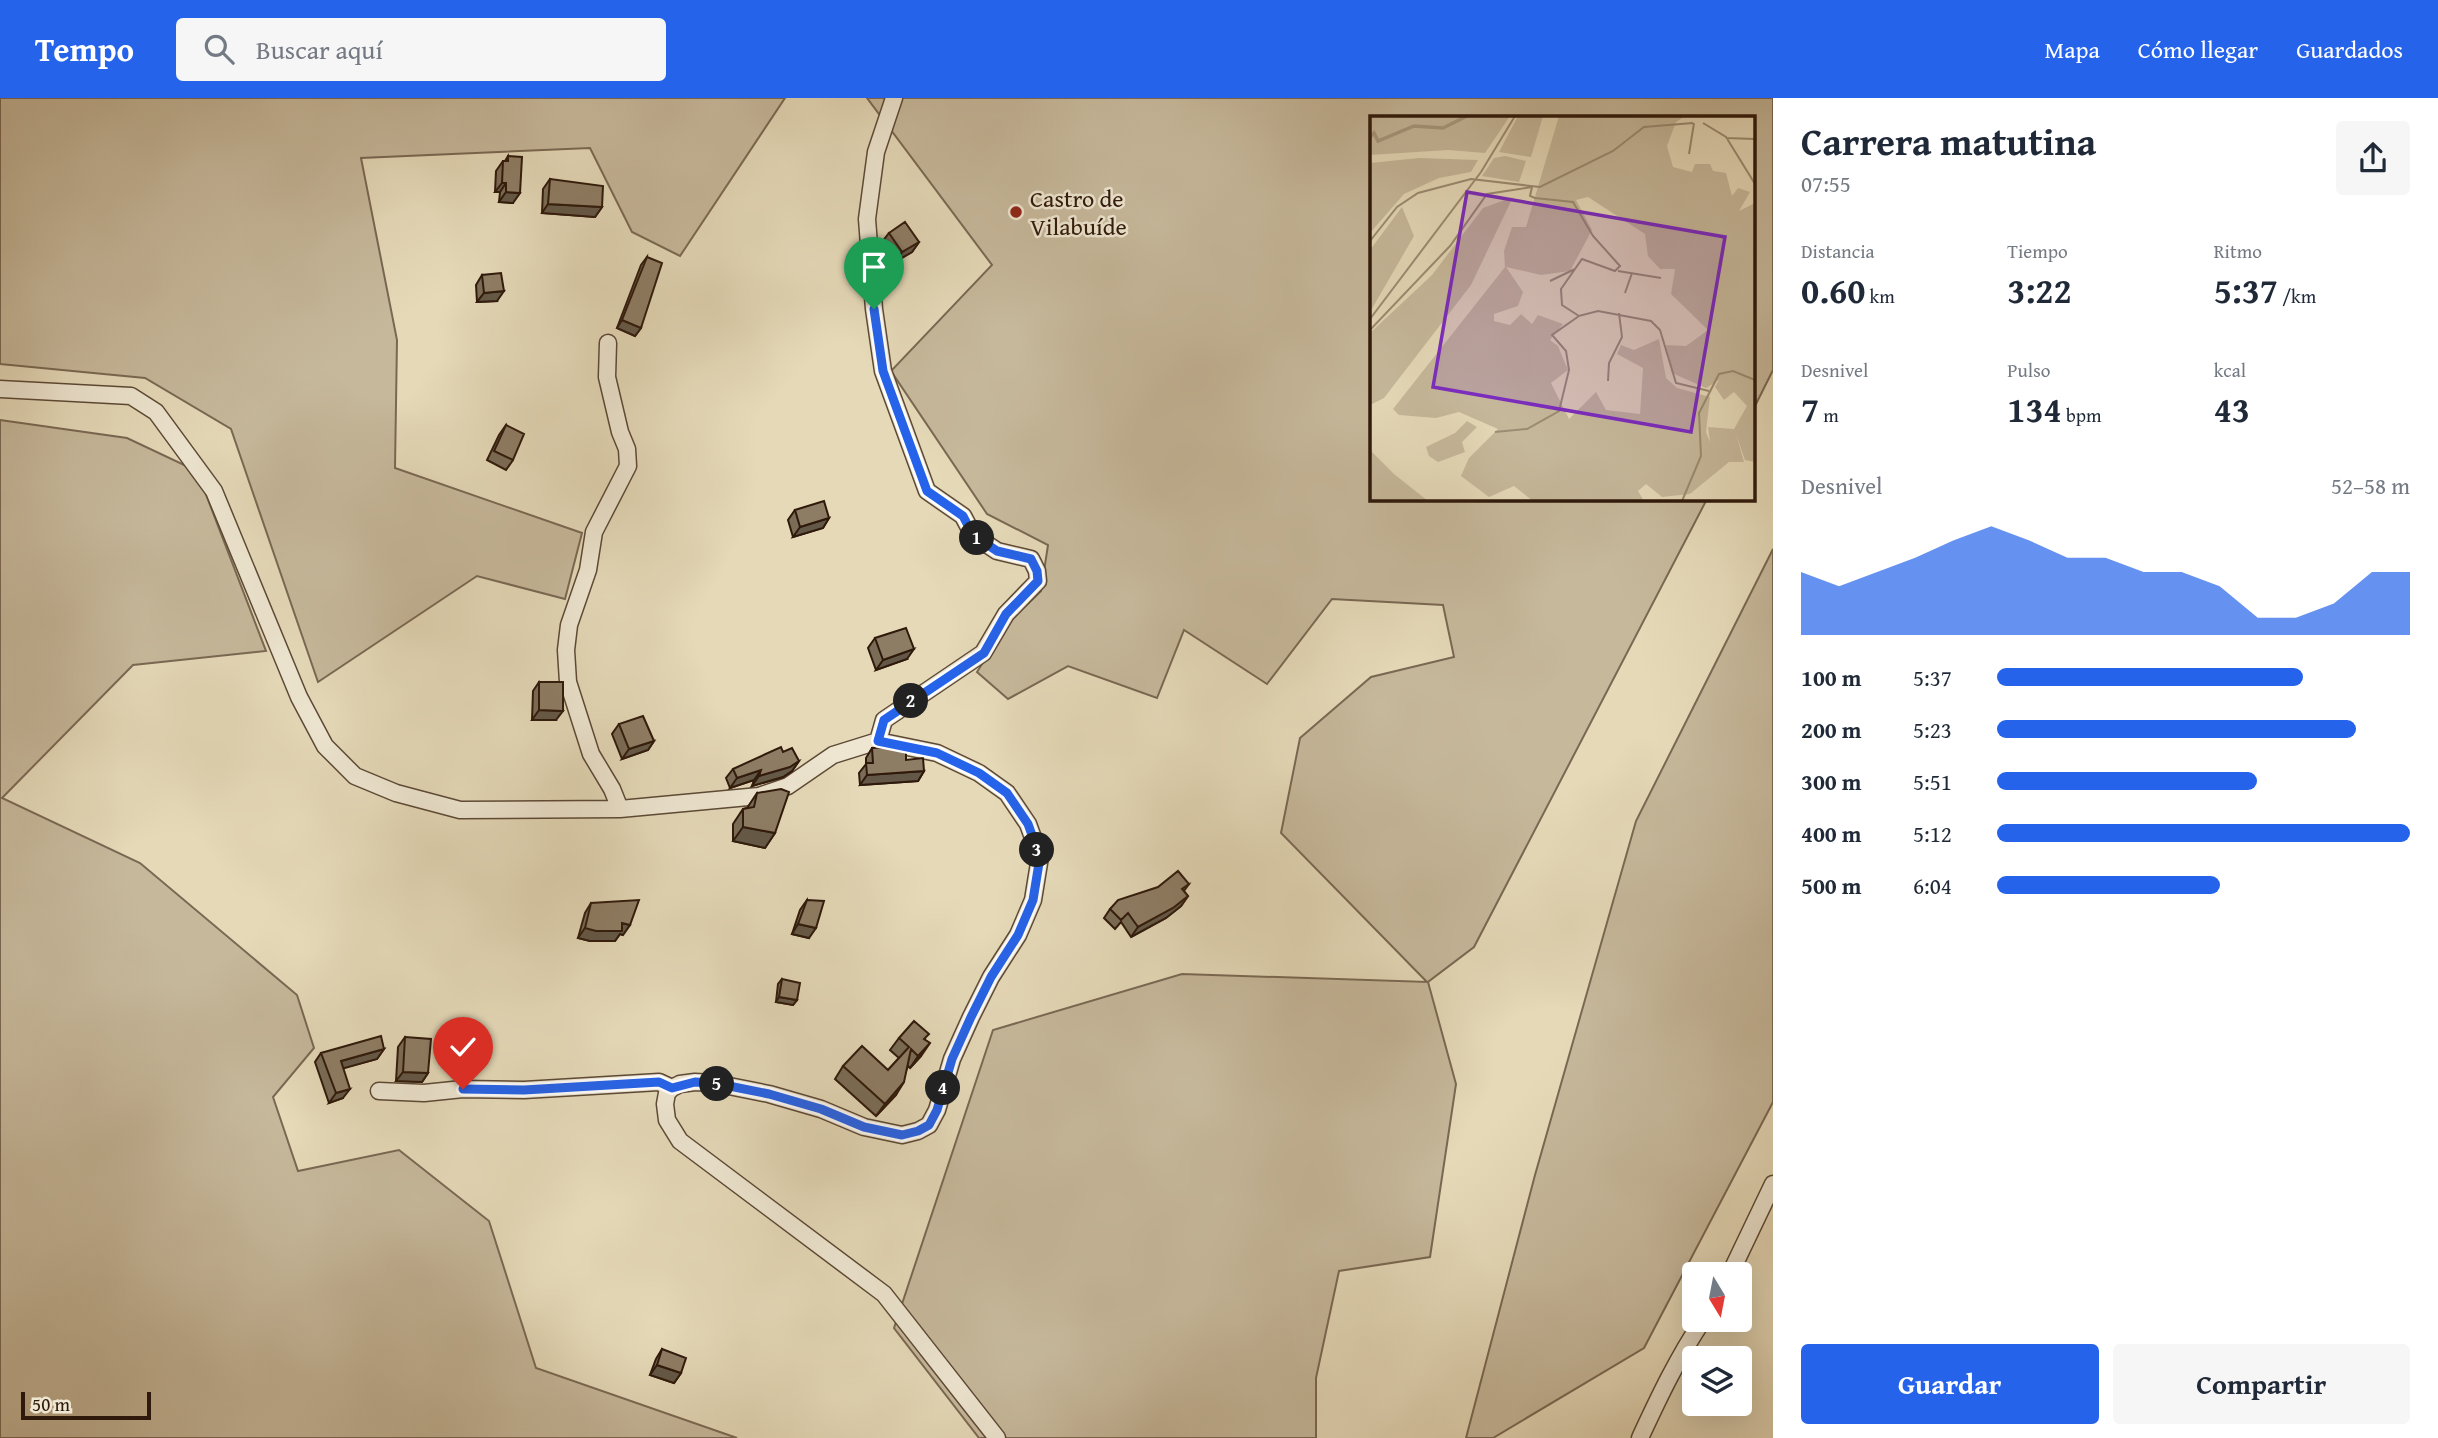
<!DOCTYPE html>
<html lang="es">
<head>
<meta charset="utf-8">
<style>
	:root { --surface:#fff; --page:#f6f6f7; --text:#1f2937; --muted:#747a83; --accent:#2563eb }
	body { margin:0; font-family:"Gentium Book Plus",serif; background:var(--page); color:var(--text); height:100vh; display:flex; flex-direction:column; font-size:26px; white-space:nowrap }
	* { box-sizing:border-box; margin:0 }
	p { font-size:23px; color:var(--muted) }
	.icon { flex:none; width:38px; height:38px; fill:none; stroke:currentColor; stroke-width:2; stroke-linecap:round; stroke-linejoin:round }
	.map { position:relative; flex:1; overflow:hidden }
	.details { display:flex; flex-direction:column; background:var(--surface); width:665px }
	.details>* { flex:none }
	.needle { width:46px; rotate:170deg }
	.fabs { position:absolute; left:1682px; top:1164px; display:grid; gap:14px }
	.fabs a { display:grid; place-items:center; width:70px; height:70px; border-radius:7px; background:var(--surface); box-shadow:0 7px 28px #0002; font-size:35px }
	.scale { position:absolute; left:21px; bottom:18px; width:130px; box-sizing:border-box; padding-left:7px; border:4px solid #2f190b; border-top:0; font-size:19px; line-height:24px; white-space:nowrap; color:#2f190b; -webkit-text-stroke:5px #eee6d1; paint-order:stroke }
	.pin { position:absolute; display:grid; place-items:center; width:60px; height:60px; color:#fff; margin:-72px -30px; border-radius:50% 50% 50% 0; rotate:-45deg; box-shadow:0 0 7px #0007 }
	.pin .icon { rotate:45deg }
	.km { position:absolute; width:35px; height:35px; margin:-18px; border-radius:50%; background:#222; color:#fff; font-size:19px; line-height:35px; text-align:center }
	.round { display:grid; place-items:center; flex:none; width:74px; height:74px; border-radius:7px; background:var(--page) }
	.overview { display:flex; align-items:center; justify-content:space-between; height:119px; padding:0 28px }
	h1 { font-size:38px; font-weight:800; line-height:52px }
	.figures { display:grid; grid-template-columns:repeat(3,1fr); gap:10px; height:119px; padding:7px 28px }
	.figures div { display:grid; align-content:center }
	.figures b { font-size:35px; font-weight:800 }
	.figures small { font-size:19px; font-weight:400 }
	.figures p { font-size:19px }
	.chart { height:196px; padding:14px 28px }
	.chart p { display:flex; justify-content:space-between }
	.chart svg { width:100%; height:126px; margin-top:7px; fill:var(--accent); opacity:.7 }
	.action { display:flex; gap:14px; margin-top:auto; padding:14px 28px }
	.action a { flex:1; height:80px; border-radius:7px; background:var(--accent); color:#fff; font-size:28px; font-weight:800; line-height:80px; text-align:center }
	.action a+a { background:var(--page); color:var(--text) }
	ul { padding:0 28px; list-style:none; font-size:23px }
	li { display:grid; grid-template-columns:112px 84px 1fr; align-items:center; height:52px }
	li i { height:18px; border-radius:9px; background:var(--accent) }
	header { display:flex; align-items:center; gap:42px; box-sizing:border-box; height:98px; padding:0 35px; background:var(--accent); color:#fff }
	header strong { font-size:33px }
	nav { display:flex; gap:38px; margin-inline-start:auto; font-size:24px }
	.search { width:490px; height:63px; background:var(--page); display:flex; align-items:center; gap:18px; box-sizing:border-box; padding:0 24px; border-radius:7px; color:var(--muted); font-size:26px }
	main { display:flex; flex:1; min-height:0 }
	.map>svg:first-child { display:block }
	.green { fill:#c6b89b; stroke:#7a6853; stroke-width:2 }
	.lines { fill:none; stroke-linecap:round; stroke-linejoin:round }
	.street-casing { stroke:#5c4936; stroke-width:19 }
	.street { stroke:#eee6d1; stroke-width:16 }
	.wall { fill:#7a6c57; stroke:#2f190b; stroke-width:2 }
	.shaded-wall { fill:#635847; stroke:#2f190b; stroke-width:2 }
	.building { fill:#8e7d65; stroke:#2f190b; stroke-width:2 }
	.route-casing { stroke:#fff; stroke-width:14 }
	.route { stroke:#2563eb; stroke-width:9 }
	.poi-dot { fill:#8f2418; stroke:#eee6d1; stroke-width:2.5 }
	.labels { text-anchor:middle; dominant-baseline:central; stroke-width:5; stroke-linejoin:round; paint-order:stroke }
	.poi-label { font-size:24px; fill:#2f190b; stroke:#eee6d1; text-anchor:start }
	.inset-river { fill:none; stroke:#a7987d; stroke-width:3.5 }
	.inset-road { fill:none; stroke:#9c8c73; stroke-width:2 }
	.view { fill:#7b2cbf; fill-opacity:0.15; stroke:#7b2cbf; stroke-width:3.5 }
	.inset-edge { fill:none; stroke:#2f190b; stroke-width:3.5 }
</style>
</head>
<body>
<header>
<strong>Tempo</strong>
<div class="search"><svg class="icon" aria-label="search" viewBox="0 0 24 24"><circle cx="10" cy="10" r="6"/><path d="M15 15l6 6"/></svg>Buscar aquí</div>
<nav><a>Mapa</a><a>Cómo llegar</a><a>Guardados</a></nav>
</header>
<main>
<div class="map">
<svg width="1773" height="1340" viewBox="0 0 1773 1340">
	<rect width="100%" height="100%" fill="#e5d9b8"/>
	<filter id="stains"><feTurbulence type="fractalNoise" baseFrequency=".00286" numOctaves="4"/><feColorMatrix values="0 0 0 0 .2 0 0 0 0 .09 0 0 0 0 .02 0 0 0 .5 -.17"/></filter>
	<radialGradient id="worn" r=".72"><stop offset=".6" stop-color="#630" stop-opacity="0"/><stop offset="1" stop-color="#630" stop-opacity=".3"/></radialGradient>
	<path class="green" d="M 0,0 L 785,0 L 680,158 L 632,134 L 590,50 L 361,60 L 397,242 L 395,370 L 582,435 L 565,501 L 477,478 L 318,584 L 231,331 L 145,280 L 0,266 Z
		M 867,0 L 1773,0 L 1773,272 L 1754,310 L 1754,19 L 1372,19 L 1372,401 L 1707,401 L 1474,849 L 1428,884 L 1456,986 L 1430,1159 L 1339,1173 L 1316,1280 L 1316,1340 L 979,1340 L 894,1230 L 993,932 L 1182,876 L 1427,884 L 1281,735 L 1300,640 L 1371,579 L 1454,559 L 1443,507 L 1332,501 L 1267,586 L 1184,532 L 1157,600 L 1068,568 L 1008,601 L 977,574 L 1008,525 L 1041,493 L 1048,447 L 987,416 L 891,273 L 992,167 Z
		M 0,322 L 127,340 L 197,373 L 266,553 L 133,567 L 2,700 L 140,765 L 297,897 L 314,950 L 273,999 L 298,1073 L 399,1052 L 489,1123 L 536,1270 L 737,1340 L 0,1340 Z
		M 1773,451 L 1773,1004 L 1644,1250 L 1493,1340 L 1466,1340 L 1535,1077 L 1636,723 Z"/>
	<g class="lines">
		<defs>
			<path id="street" d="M 608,245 L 607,279 L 620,334 L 627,351 L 628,368 L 594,434 L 588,472 L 569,527 L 566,552 L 568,584 L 591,656 L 612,691 L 620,711
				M 0,291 L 131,298 L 156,314 L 214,393 L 299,599 L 325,648 L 355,678 L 396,695 L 460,712 L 620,711 L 759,698 L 788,688 L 833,657 L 878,643 L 937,655 L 979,675 L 1007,695 L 1028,726 L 1040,759 L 1033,802 L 1018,837 L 991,879 L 971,919 L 952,961 L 937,1012 L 929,1027 L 918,1033 L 902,1037 L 864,1029 L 821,1011 L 769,996 L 714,985 L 695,984 L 680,986 L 672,990 L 667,995 L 665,1006 L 667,1022 L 680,1043 L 884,1196 L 997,1340
				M 878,643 L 884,622 L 983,555 L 1006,516 L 1038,483 L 1037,473 L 1031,461 L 997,453 L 973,437 L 963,418 L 927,393 L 883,273 L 874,211 L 867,121 L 876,54 L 894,0
				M 379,993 L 424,995 L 463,991 L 524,992 L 659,984 L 672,990
				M 1730,1176 L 1773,1086
				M 1640,1340 C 1659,1299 1678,1259 1703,1222"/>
		</defs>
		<use href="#street" class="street-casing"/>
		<use href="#street" class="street"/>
	</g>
	<path class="wall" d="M 508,58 L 513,105 L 499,104 L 500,94 L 495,94 L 496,73 L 503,63 L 505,63 Z
		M 550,81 L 602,109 L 595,119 L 542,115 L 543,91 Z
		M 889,135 L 919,144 L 912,154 L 895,164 L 882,144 Z
		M 647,159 L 641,230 L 635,238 L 617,230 L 641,167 Z
		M 482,177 L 497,203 L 477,204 L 476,187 Z
		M 506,327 L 513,362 L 506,372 L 487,362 L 499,337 Z
		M 795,412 L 829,420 L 823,430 L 793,439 L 788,422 Z
		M 875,540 L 907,561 L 876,572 L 868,550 Z
		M 539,584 L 556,622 L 532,622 L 533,593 Z
		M 619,626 L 654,643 L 648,652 L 622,661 L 612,636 Z
		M 890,647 L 906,662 L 924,673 L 918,683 L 860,687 L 859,675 L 866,666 L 866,660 L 872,650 L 889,649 Z
		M 783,654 L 799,663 L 792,673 L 783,679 L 752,688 L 754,682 L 730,690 L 726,680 L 733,671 Z
		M 757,695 L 775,735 L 765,750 L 733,743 L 733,726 L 743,711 L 747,710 Z
		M 1189,786 L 1184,793 L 1188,798 L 1181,808 L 1166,820 L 1131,839 L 1121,824 L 1115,831 L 1104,820 L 1110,811 Z
		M 807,802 L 809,840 L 792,836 L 800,812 Z
		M 591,805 L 623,837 L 620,836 L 615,843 L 590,843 L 578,840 L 585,815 Z
		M 782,881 L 797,902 L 793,907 L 776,904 L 778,886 Z
		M 405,939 L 428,975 L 422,984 L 396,983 L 398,949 Z
		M 899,940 L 925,941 L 921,958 L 910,970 L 908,968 L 896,997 L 876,1018 L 835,981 L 843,968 L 888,972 L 899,960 L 890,952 Z
		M 384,951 L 377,961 L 343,970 L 343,1000 L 329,1005 L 315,964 L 321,955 Z
		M 662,1251 L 681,1275 L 674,1285 L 650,1277 L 656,1261 Z"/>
	<path class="shaded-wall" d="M 502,85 L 506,85 L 500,94 L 495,94 Z
		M 506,94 L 520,95 L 513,105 L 499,104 Z
		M 548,106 L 602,109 L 595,119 L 542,115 Z
		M 919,144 L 912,154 L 895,164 L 902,154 Z
		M 504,193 L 497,203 L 477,204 L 484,195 Z
		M 622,222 L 641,230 L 635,238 L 617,230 Z
		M 829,420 L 823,430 L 793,439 L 800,429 Z
		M 914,551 L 907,561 L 876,572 L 883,562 Z
		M 539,612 L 563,613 L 556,622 L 532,622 Z
		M 654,643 L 648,652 L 622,661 L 629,651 Z
		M 799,663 L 792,673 L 783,679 L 752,688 L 759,678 Z
		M 761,672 L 754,682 L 730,690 L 737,680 Z
		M 924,673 L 918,683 L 860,687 L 867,677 Z
		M 743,729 L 775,735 L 765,750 L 733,743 Z
		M 1188,798 L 1181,808 L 1166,820 L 1131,839 L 1138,829 Z
		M 622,825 L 630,827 L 623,837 L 620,836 L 615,843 L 590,843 L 578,840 L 585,830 Z
		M 798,826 L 816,830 L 809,840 L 792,836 Z
		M 779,899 L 797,902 L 793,907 L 776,904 Z
		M 930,945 L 921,958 L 910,970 L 918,958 Z
		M 384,951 L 377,961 L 334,973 L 341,963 Z
		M 403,974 L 428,975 L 422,984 L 396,983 Z
		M 904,984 L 896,997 L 876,1018 L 885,1006 Z
		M 350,991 L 343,1000 L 329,1005 L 336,995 Z
		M 657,1267 L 681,1275 L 674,1285 L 650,1277 Z"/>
	<path class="building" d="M 508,58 L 522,59 L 520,95 L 506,94 L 506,85 L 502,85 L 503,63 L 508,63 Z
		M 550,81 L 603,88 L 602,109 L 548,106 Z
		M 905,124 L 919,144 L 902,154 L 889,135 Z
		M 647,159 L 662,165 L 641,230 L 622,222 Z
		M 501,175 L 504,193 L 484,195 L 482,177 Z
		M 506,327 L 524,336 L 513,362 L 494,353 Z
		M 824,403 L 829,420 L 800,429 L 795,412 Z
		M 906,530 L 914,551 L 883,562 L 875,540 Z
		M 539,584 L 563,584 L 563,613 L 539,612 Z
		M 643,618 L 654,643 L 629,651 L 619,626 Z
		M 890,647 L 906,651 L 906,662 L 923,660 L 924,673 L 867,677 L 866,665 L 873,665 L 872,650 L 890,649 Z
		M 781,649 L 783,654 L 792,650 L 799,663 L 790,669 L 759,678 L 761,672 L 737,680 L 733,671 Z
		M 781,691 L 789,694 L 775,735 L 743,729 L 743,711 L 754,709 L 757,695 Z
		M 1178,773 L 1189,786 L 1182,791 L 1188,798 L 1173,810 L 1138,829 L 1128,815 L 1121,822 L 1110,811 L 1118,802 L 1158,789 Z
		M 639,802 L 630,827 L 622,825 L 622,833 L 596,833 L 585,830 L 591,805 Z
		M 807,802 L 824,803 L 816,830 L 798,826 Z
		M 782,881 L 800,885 L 797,902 L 779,899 Z
		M 914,923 L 929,936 L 924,941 L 930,945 L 918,958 L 911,951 L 904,984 L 885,1006 L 843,968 L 862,948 L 888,972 L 909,949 L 899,940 Z
		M 381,938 L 384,951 L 341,963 L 350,991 L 336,995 L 321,955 Z
		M 405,939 L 431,941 L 428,975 L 403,974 Z
		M 662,1251 L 686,1260 L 681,1275 L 657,1267 Z"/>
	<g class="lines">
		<defs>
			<path id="route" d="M 463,991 L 524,992 L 659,984 L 672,990 L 695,984 L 714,985 L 769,996 L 821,1011 L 864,1029 L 902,1037 L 918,1033 L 929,1027 L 937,1012 L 952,961 L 971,919 L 991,879 L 1018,837 L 1033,802 L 1040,759 L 1028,726 L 1007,695 L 979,675 L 937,655 L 878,643 L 884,622 L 984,555 L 1006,516 L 1038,483 L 1037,473 L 1031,461 L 997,453 L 973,437 L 963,418 L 927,393 L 883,273 L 874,211"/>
		</defs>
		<use href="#route" class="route-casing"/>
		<use href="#route" class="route"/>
	</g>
	<circle class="poi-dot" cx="1016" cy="114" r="7"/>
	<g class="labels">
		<g class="poi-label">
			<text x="1030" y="100">Castro de<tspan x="1030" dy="28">Vilabuíde</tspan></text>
		</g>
	</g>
	<g transform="translate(1370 18)">
		<rect width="385" height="385" fill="#e5d9b8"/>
		<path d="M 0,0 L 140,0 L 115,37 L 78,34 L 0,39 ZM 148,0 L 173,0 L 161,41 L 129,36 ZM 189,0 L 315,0 L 306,6 L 297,30 L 303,51 L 322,56 L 325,48 L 340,48 L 343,55 L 356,57 L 362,80 L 368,72 L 380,76 L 369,95 L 385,87 L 385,346 L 375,344 L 366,318 L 374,346 L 359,346 L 320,378 L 292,381 L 276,368 L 268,375 L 274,385 L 163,385 L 144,370 L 119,381 L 91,360 L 99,342 L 128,313 L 89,296 L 66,302 L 29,299 L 23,293 L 135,151 L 134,135 L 142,111 L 156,111 ZM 218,81 L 275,118 L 278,140 L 290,153 L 305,153 L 301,178 L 338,214 L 316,230 L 296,229 L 302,257 L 336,272 L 349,264 L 345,271 L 354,284 L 364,276 L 377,290 L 364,313 L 338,311 L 340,326 L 336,316 L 340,281 L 307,272 L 296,262 L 289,223 L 264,234 L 251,229 L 247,238 L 273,252 L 270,298 L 236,294 L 226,276 L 199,303 L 181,267 L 198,254 L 188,230 L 180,224 L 193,208 L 168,199 L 162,208 L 151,198 L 140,209 L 124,205 L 124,198 L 148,190 L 153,176 L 136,151 L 171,159 L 200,155 L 222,114 L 206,84 ZM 135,40 L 156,45 L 149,66 L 112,60 L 124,42 ZM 49,42 L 108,44 L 101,56 L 69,62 L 34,78 L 0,117 L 0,47 ZM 143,81 L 101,169 L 14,282 L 0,289 L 0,217 L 62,159 L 113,92 ZM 32,91 L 44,120 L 0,196 L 0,134 ZM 97,305 L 107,311 L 92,326 L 95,336 L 68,346 L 59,340 L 56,331 L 85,317 ZM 0,334 L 24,358 L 58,385 L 0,385 Z" fill="#c6b89b" fill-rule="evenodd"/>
		<path class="inset-river" d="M 0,21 L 4,17 L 8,25 L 44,10 L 73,12 L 97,0"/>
		<path class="inset-road" d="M 333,7 L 356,21 L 385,68M 356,22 L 385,23M 319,38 L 324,7M 0,125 L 27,91 L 48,77 L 101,63 L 170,71 L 243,35 L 274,11 L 323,7M 248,155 L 291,162M 180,165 L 205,153M 255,177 L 262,157M 0,203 L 111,56 L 145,0M 0,214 L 80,130 L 117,78 L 162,71 L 160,80 L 165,82 L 203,86 L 223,120 L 250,150 L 245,155 L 212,143 L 191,173 L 192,189 L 209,200 L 228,195 L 281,205 L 290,214 L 306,267 L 339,275M 238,265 L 239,247 L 252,221 L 249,197M 125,316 L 157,313 L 189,295 L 199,254 L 196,235 L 182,219 L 209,200M 312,385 L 331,340 L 329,297 L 349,258 L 363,255 L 385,264"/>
		<path class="view" d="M 97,76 L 355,121 L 321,316 L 63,271 Z"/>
		<rect width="385" height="385" class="inset-edge"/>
	</g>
	<rect width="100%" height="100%" filter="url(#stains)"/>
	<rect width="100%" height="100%" fill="url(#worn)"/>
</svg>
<div class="fabs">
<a><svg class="needle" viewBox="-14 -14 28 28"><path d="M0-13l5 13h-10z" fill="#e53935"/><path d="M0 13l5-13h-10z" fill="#747a83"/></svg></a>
<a><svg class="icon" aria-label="layers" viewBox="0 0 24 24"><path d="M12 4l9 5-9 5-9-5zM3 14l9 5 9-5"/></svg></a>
</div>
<div class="scale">50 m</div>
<div class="pin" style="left:874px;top:211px;background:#1e9e55"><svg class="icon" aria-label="arrive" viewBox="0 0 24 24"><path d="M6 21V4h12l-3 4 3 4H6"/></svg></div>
<div class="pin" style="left:463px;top:991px;background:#d93025"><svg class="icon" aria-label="check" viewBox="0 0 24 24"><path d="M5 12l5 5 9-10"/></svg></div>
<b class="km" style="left:977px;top:440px">1</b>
<b class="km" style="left:911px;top:603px">2</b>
<b class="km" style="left:1037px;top:752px">3</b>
<b class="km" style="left:943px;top:990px">4</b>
<b class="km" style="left:717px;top:986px">5</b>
</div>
<section class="details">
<div class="overview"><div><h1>Carrera matutina</h1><p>07:55</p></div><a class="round"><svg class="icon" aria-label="share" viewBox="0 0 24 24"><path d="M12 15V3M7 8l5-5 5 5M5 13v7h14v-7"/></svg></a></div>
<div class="figures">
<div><p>Distancia</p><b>0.60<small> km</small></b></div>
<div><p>Tiempo</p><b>3:22</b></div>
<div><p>Ritmo</p><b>5:37<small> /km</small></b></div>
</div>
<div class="figures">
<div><p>Desnivel</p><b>7<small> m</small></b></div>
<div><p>Pulso</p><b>134<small> bpm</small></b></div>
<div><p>kcal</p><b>43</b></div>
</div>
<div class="chart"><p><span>Desnivel</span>52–58 m</p>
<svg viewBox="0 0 160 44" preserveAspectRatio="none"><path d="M0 44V22L10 27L20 22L30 17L40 11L50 6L60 11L70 17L80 17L90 22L100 22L110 27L120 38L130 38L140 33L150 22L160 22V44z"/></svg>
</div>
<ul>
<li><b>100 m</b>5:37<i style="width:74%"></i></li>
<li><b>200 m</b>5:23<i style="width:87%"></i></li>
<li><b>300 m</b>5:51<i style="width:63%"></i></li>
<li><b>400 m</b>5:12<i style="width:100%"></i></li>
<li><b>500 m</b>6:04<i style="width:54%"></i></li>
</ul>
<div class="action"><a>Guardar</a><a>Compartir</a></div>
</section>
</main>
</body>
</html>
